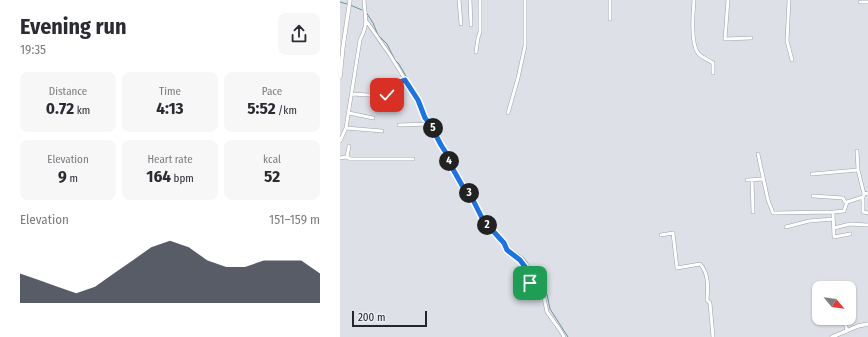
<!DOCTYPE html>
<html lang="en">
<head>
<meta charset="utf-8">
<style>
	:root { --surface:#fff; --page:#f7f7f7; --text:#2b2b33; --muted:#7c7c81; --accent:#111827 }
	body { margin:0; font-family:"Fira Sans Condensed",sans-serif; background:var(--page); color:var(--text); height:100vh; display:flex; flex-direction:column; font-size:15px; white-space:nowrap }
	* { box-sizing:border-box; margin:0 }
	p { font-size:13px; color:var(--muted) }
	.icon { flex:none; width:22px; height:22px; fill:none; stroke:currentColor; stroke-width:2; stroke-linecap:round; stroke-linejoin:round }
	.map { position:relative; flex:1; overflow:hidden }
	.panel { display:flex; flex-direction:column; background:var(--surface); width:340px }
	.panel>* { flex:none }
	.needle { width:26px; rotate:119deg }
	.tools { position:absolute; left:472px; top:281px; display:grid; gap:8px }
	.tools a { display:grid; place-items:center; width:44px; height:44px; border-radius:8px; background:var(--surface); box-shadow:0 1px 3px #0004; font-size:20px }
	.scale { position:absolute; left:12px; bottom:10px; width:75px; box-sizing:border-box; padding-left:4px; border:2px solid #242628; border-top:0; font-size:11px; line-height:14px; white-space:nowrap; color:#242628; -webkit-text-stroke:3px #eaeef4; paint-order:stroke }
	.pin { position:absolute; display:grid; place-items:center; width:34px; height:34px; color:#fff; margin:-17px; border-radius:8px; box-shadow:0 2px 6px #0006 }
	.km { position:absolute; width:20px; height:20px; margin:-10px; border-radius:50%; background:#222; color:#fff; font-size:11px; line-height:20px; text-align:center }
	.round { display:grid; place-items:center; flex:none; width:42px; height:42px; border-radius:8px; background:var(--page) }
	.summary { display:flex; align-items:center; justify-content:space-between; height:68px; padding:0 20px }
	h1 { font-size:22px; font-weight:700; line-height:30px }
	.figures { display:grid; grid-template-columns:repeat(3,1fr); gap:6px; height:68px; padding:4px 20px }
	.figures div { display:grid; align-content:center; border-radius:8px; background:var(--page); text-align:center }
	.figures b { font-size:17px; font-weight:700 }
	.figures small { font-size:11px; font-weight:400 }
	.figures p { font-size:11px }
	.chart { height:112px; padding:8px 20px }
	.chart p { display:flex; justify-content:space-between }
	.chart svg { width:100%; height:72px; margin-top:4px; fill:var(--accent); opacity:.7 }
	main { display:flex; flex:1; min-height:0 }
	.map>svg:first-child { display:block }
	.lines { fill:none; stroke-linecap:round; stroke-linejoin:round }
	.stream { stroke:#709299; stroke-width:1 }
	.minor-casing { stroke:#9da1a7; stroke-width:4 }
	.tertiary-casing { stroke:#9da1a7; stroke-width:4.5 }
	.minor { stroke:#fff; stroke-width:3 }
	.tertiary { stroke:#fff; stroke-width:3.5 }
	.route-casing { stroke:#fff; stroke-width:8 }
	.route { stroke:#1a73e8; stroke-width:5 }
</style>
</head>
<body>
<main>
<section class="panel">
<div class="summary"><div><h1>Evening run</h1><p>19:35</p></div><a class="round"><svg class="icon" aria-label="share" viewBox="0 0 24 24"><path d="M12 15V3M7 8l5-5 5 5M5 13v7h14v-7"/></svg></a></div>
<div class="figures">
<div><p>Distance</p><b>0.72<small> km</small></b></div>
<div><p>Time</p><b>4:13</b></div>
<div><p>Pace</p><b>5:52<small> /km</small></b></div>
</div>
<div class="figures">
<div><p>Elevation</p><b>9<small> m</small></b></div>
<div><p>Heart rate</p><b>164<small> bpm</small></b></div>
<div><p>kcal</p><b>52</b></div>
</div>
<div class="chart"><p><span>Elevation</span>151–159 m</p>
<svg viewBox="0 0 160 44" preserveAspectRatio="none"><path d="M0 44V26L10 30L20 34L30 38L40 34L50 26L60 18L70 10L80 6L90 10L100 18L110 22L120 22L130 18L140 18L150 18L160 26V44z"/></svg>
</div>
</section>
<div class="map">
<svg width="528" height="337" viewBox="0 0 528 337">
	<rect width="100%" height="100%" fill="#dde1e7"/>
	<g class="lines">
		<path class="stream" d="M 0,2 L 7,4
			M 10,5 L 22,10
			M 26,12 L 33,23 L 38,35 L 47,44 L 55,60 L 59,64 L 79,99
			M 82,106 L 86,118
			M 91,123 L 96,128 L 123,183 L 132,192 L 147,222 L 161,236 L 164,241
			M 167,246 L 184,258 L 193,271 L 195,284 L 207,294 L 210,309 L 228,337"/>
		<defs>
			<path id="minor" d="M 119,0 L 121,24
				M 130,0 L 131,25
				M 270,0 L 270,19
				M 354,0 C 353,12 350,42 358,53 C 361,57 368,60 373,63 L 373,73
				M 388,0 L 385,39 L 411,38
				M 449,0 L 447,41 L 452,60
				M 520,2 L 528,2
				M 27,22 L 50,55 L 78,100 L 85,119 L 90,124 L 97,136 L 101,145 L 108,156 L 109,162 L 114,171 L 123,187 L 130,194 L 143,220 L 164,243 L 167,250 L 180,260 L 189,272 L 190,283 L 202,293 L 204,298 L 207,312 L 220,330 L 224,337
				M 136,52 L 138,38 L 140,32 L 140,0
				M 12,94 L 45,96 L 53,84 L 65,80
				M 9,113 L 33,118
				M 168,113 L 178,78 L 185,46 L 185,0
				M 59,125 L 90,124
				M 6,128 L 42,131
				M 0,141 L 6,128 L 20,40 C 29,22 25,19 24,0
				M 517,151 L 518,170 L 524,194
				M 418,154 L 428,200 L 433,213 L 493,212 L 504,211 L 507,202 L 523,197 L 524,194 L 528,193
				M 7,157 L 9,146
				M 0,158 L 6,157 L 11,159 L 73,159
				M 472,174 L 518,170
				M 407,180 L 423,179
				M 412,180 L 413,212
				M 473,196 L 503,198 L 505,202 L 507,202
				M 523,197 L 523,212 L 528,213
				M 493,212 L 494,237 L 510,234
				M 446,227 L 469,221 L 493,219
				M 494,228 L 510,224 L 528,225
				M 321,235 L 333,233 L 337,268 L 360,264 C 369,273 368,288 367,300 L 370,303 L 373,337
				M 504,318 L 507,331"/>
			<path id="tertiary" d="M 0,77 L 3,47 L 10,0
				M 492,337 L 518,326 L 528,324"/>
		</defs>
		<use href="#minor" class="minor-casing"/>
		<use href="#tertiary" class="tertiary-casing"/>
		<use href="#minor" class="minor"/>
		<use href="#tertiary" class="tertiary"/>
	</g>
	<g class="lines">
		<defs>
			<path id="route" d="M 47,95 L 53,84 L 65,80 L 78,100 L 85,118 L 90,124 L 101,145 L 108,156 L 109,162 L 114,171 L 123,187 L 130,194 L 143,220 L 164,243 L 167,250 L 180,260 L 189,272 L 190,283"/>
		</defs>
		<use href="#route" class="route-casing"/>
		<use href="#route" class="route"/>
	</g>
</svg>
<div class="tools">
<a><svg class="needle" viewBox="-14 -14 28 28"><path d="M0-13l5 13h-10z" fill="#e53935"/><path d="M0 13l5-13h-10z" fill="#7c7c81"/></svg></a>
</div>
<div class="scale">200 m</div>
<div class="pin" style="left:190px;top:283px;background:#1e9e55"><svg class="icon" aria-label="arrive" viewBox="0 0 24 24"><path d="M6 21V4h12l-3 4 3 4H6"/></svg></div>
<div class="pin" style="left:47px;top:95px;background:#d93025"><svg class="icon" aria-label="check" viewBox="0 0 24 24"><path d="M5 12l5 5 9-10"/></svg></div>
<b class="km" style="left:147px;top:225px">2</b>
<b class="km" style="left:129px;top:193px">3</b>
<b class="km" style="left:109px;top:161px">4</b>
<b class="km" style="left:93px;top:128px">5</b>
</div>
</main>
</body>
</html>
